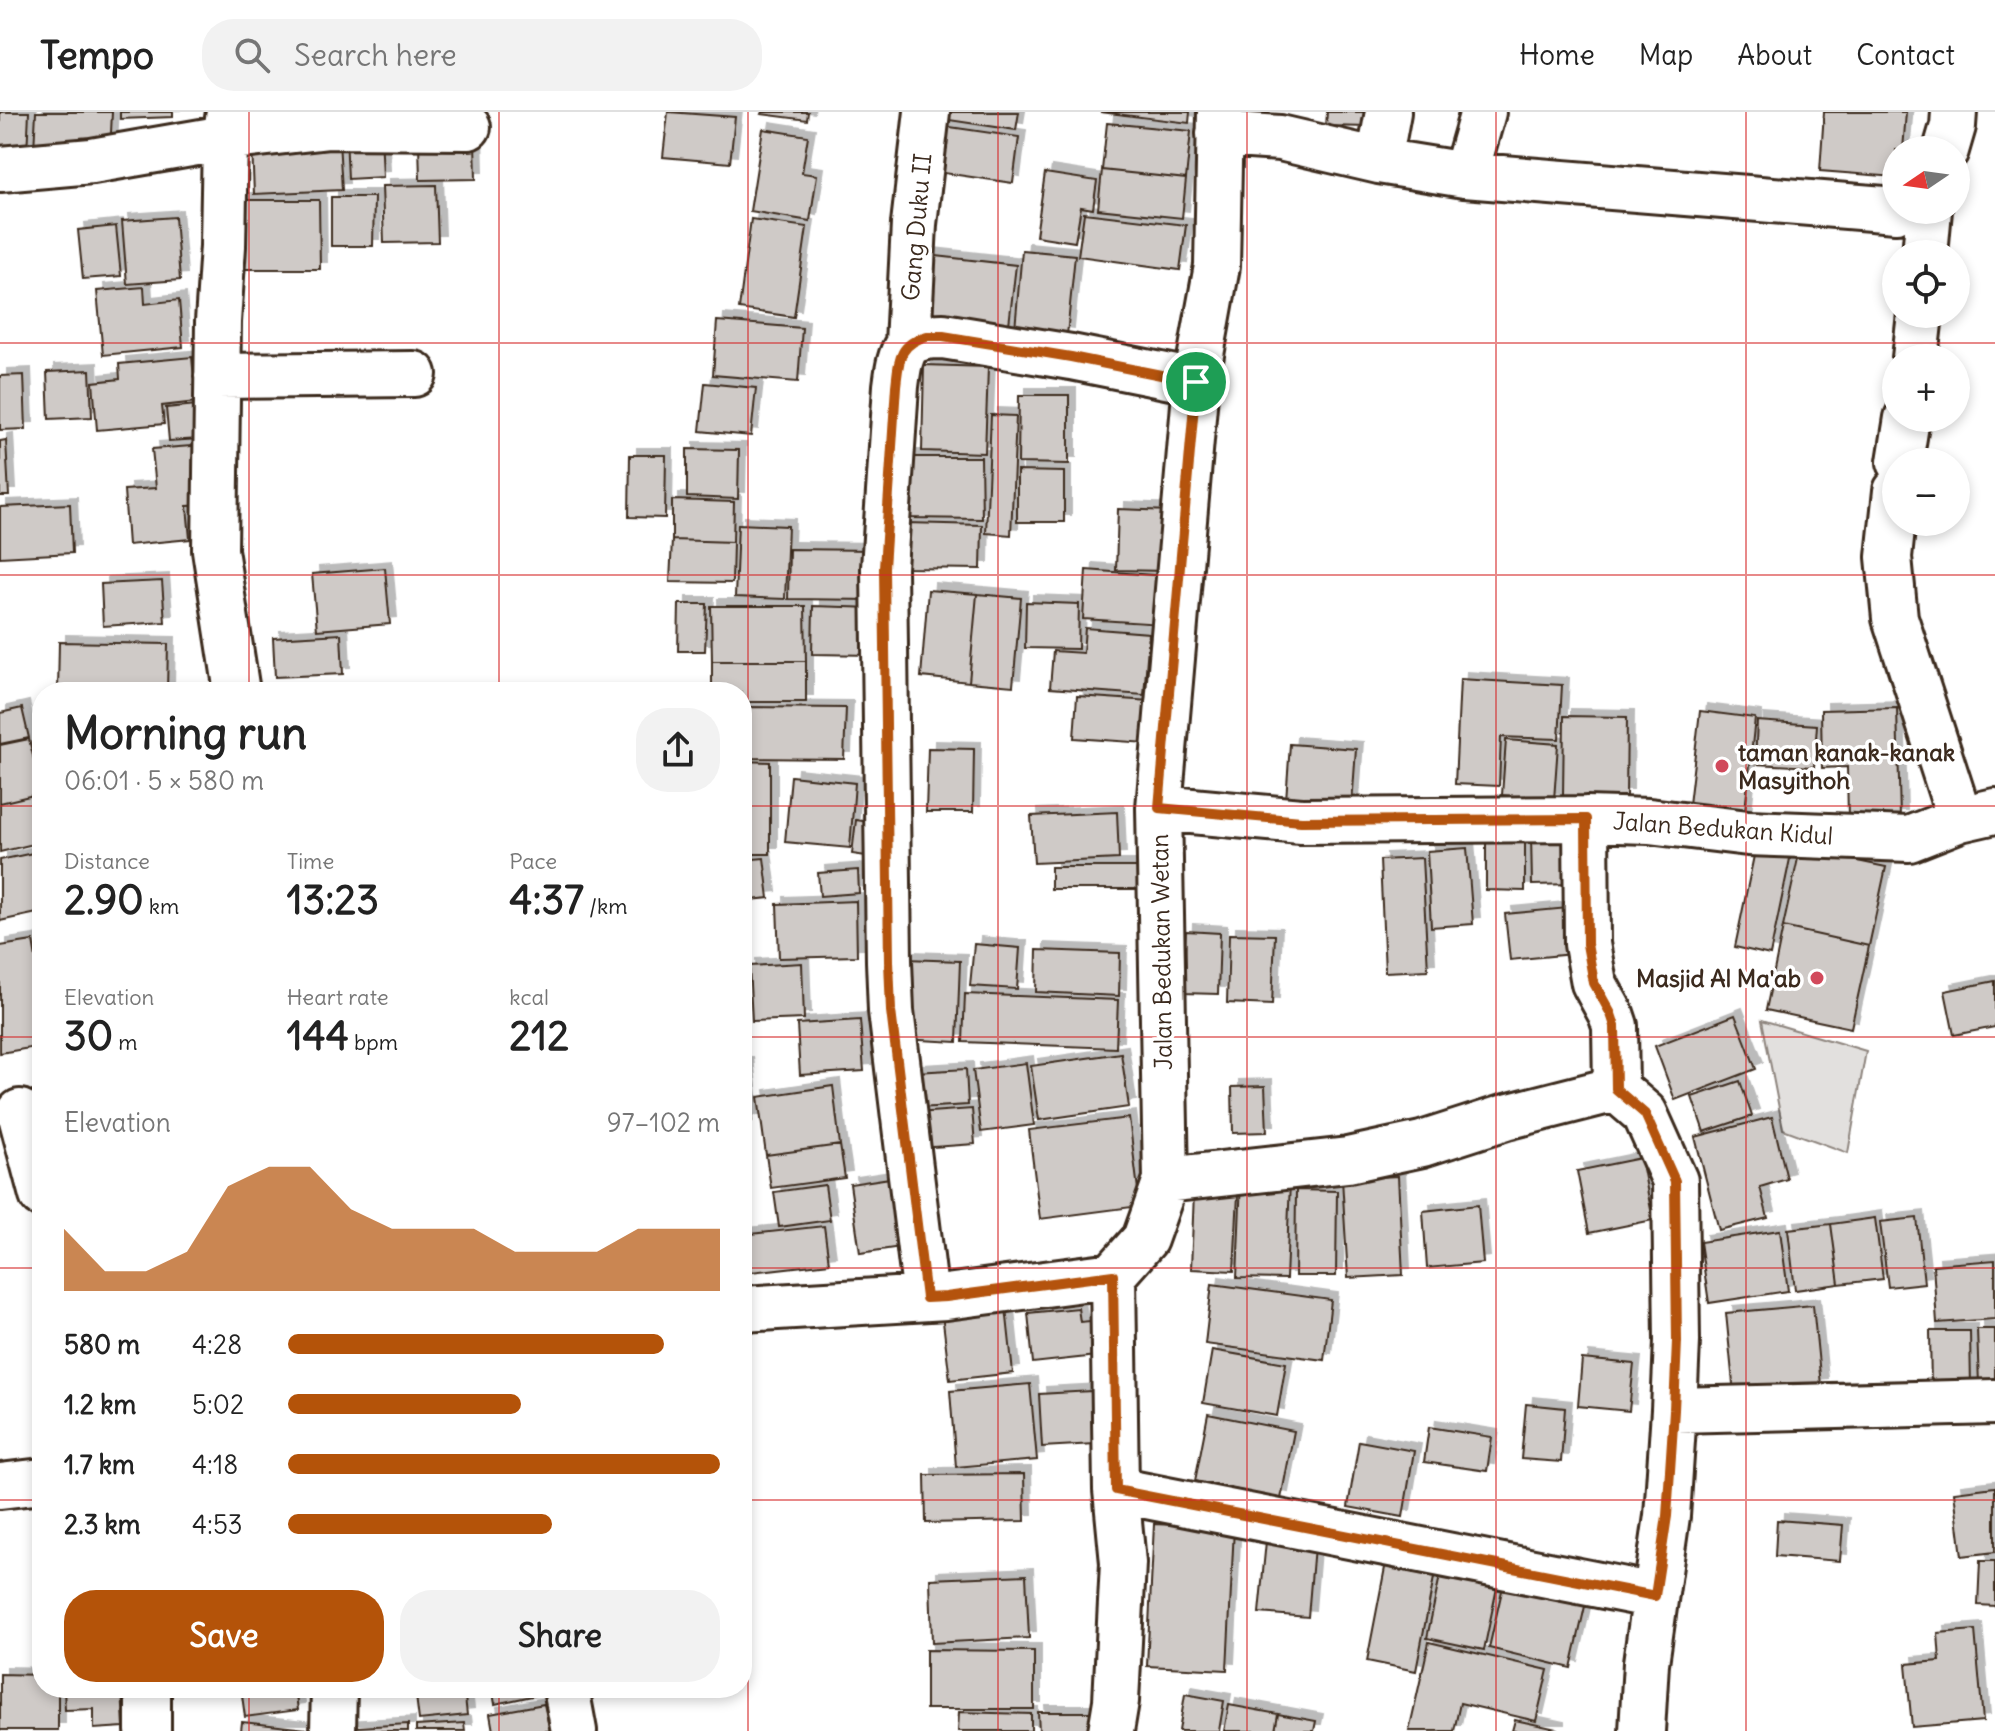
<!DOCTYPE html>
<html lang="en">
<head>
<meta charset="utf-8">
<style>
	:root { --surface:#fff; --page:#f2f2f2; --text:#222; --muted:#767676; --line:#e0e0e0; --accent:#b45309 }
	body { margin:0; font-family:Delius,sans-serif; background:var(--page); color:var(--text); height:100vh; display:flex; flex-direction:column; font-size:30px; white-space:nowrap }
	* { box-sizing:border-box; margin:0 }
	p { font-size:26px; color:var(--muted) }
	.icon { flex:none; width:44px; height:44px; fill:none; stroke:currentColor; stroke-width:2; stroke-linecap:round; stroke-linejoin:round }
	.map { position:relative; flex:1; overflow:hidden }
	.side { position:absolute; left:32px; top:570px; width:720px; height:1016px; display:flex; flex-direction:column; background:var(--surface); border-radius:32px; box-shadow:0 4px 12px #0003 }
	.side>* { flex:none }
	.needle { width:52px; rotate:257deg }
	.fabs { position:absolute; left:1882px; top:24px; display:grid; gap:16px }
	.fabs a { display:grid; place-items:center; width:88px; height:88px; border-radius:50%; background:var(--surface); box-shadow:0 4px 12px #0003; font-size:40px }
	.pin { position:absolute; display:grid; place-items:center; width:68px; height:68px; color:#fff; margin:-34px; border:4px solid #fff; border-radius:50%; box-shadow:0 2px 8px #0007 }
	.round { display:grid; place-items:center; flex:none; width:84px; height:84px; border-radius:32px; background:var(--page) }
	.headline { display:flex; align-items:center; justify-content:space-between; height:136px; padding:0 32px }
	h1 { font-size:44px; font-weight:700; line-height:60px }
	.metrics { display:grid; grid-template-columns:repeat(3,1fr); gap:12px; height:136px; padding:8px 32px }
	.metrics div { display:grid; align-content:center }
	.metrics b { font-size:40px; font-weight:700 }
	.metrics small { font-size:22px; font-weight:400 }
	.metrics p { font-size:22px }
	.chart { height:224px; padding:16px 32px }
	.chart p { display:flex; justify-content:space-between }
	.chart svg { width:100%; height:144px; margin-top:8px; fill:var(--accent); opacity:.7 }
	.button { display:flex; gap:16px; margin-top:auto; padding:16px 32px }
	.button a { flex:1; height:92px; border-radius:32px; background:var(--accent); color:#fff; font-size:32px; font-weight:700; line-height:92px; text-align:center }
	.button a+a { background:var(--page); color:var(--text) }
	ul { padding:0 32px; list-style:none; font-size:26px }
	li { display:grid; grid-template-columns:128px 96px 1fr; align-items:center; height:60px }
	li i { height:20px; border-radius:10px; background:var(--accent) }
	header { display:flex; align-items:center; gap:48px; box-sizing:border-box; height:112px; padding:0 40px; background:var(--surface); border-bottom:2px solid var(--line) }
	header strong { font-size:38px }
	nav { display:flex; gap:44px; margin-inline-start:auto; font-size:28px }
	.search { width:560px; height:72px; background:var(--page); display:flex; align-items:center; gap:20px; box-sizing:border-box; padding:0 28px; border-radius:32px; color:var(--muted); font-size:30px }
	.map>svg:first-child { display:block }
	.green { fill:#e2e0de; stroke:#8e857e; stroke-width:2 }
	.building { fill:#cfcac7; stroke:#3b2a1e; stroke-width:2; filter:url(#shadow) }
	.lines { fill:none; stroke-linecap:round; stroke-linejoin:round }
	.street-casing { stroke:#3b2a1e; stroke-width:50 }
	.street { stroke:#fff; stroke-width:44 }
	.route-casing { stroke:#fff; stroke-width:16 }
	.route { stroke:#b45309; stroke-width:10 }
	.grid { fill:none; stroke:#d62828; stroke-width:2; stroke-opacity:0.55 }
	.poi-dot { fill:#d1495b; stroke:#fff; stroke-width:3 }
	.labels { text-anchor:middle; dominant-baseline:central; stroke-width:7; stroke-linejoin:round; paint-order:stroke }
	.street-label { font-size:24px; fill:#3b2a1e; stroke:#fff }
	.poi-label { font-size:24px; font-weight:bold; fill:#3b2a1e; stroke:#fff; text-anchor:start }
</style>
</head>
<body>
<header>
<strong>Tempo</strong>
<div class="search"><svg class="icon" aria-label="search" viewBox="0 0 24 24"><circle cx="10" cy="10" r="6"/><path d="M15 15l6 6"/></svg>Search here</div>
<nav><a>Home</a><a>Map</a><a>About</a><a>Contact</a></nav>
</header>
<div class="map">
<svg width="1995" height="1619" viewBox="0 0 1995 1619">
	<defs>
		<filter id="shadow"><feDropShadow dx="7" dy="-7" stdDeviation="0" flood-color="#0004"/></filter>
	</defs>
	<rect width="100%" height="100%" fill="#fff"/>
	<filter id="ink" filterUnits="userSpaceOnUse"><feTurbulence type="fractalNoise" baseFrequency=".0125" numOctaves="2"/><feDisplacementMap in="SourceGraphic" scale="16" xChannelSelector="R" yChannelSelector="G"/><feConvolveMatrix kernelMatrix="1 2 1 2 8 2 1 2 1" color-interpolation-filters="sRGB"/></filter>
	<g filter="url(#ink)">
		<path class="green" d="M 1762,908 L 1866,939 L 1848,1041 L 1783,1017 Z"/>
		<path class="building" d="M 0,0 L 29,0 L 27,42 L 0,41 Z
			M 36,0 L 112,0 L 110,42 L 34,38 Z
			M 120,0 L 173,0 L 173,5 L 120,7 Z
			M 668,0 L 735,5 L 730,51 L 663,45 Z
			M 762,0 L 808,0 L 807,8 L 761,2 Z
			M 950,0 L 1019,0 L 1016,18 L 949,8 Z
			M 1100,0 L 1190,0 L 1189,11 Z
			M 1327,0 L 1369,0 L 1369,15 L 1326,14 Z
			M 1824,0 L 1906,0 L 1903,38 L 1896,38 L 1896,65 L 1820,59 Z
			M 1107,11 L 1191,19 L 1186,67 L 1102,58 Z
			M 943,14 L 1019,25 L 1013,71 L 937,60 Z
			M 763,17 L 808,24 L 802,61 L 817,63 L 810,109 L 750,99 Z
			M 381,21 L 383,65 L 348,67 L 346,23 Z
			M 339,29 L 342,78 L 254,82 L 252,33 Z
			M 475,29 L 476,67 L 420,68 L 419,31 Z
			M 1102,58 L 1186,67 L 1182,106 L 1098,97 Z
			M 1045,61 L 1097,69 L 1093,97 L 1081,95 L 1075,130 L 1036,124 Z
			M 436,73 L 438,130 L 384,131 L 382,74 Z
			M 331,85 L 374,85 L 373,134 L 331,134 Z
			M 241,88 L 319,88 L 320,157 L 242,157 Z
			M 1084,101 L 1186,113 L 1180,158 L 1078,144 Z
			M 175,105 L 180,168 L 127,172 L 122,109 Z
			M 751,107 L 807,115 L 794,205 L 739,197 Z
			M 116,114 L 121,164 L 83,167 L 78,118 Z
			M 1022,138 L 1075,143 L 1067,223 L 1015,217 Z
			M 927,143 L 1016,153 L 1008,221 L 920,211 Z
			M 144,175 L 145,192 L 179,188 L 183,235 L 103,243 L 97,179 Z
			M 717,209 L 802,216 L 798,270 L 713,263 Z
			M 192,245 L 196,290 L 162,294 L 164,312 L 97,318 L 93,270 L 120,267 L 119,252 Z
			M 924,253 L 988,255 L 985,341 L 922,339 Z
			M 90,258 L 92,305 L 49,307 L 47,260 Z
			M 24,263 L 26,317 L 0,318 L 0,264 Z
			M 705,271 L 756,276 L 751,324 L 700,319 Z
			M 1019,283 L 1069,283 L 1069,352 L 1018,351 Z
			M 197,293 L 200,327 L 169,329 L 166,296 Z
			M 991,303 L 1016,304 L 1011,423 L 986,421 Z
			M 6,328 L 9,384 L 0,384 L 0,329 Z
			M 205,333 L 210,393 L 187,394 L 190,427 L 128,433 L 124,378 L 156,376 L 152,337 Z
			M 687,337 L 739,338 L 738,387 L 687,385 Z
			M 630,343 L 666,343 L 665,406 L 629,405 Z
			M 907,345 L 981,345 L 982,407 L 908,406 Z
			M 1017,359 L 1064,360 L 1064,410 L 1017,410 Z
			M 672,388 L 734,390 L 733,430 L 672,428 Z
			M 70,392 L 72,441 L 0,445 L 0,395 Z
			M 1118,397 L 1171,399 L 1168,459 L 1116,458 Z
			M 907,411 L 982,413 L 981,457 L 906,456 Z
			M 738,412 L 788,414 L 785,487 L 735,485 Z
			M 672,428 L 733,430 L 732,471 L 670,470 Z
			M 789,437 L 875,438 L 874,488 L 788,487 Z
			M 385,456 L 390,512 L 317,518 L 312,462 Z
			M 1086,458 L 1166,464 L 1162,512 L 1083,507 Z
			M 162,469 L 165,510 L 103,514 L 101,472 Z
			M 928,478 L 977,482 L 969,570 L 921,565 Z
			M 977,482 L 1021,486 L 1013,574 L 969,570 Z
			M 1026,490 L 1079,492 L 1078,537 L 1025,536 Z
			M 679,492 L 707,492 L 705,539 L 678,539 Z
			M 711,494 L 805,494 L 806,549 L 712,549 Z
			M 813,494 L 875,496 L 874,543 L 812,542 Z
			M 1085,516 L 1149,521 L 1144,583 L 1050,576 L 1053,539 L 1083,541 Z
			M 341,522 L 343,562 L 275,565 L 273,526 Z
			M 59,530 L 168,532 L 167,580 L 58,580 Z
			M 712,549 L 806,549 L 806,590 L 742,590 L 742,580 L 712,580 Z
			M 1460,567 L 1562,573 L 1559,627 L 1501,625 L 1499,674 L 1455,672 Z
			M 1077,584 L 1150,589 L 1147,631 L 1074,626 Z
			M 742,595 L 846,596 L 844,647 L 742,646 Z
			M 22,596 L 29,626 L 0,632 L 0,601 Z
			M 1897,596 L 1900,705 L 1848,707 L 1847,655 L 1822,656 L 1821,598 Z
			M 1700,599 L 1755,606 L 1744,708 L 1688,701 Z
			M 1564,604 L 1627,605 L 1626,684 L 1563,684 Z
			M 1757,609 L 1817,613 L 1814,655 L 1755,652 Z
			M 29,627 L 42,681 L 0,691 L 0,633 Z
			M 1506,628 L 1558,632 L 1554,688 L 1502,683 Z
			M 1290,632 L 1356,637 L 1351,707 L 1285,702 Z
			M 928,636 L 974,637 L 973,700 L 926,700 Z
			M 742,649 L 770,650 L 770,742 L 742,742 Z
			M 791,664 L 855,671 L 850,736 L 785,730 Z
			M 42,681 L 42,730 L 0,740 L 0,691 Z
			M 1117,700 L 1119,747 L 1034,751 L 1031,704 Z
			M 856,708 L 876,711 L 873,745 L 852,742 Z
			M 1486,720 L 1525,720 L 1525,779 L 1486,778 Z
			M 1531,722 L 1573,722 L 1575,772 L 1532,773 Z
			M 1756,734 L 1791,742 L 1770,843 L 1735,835 Z
			M 1467,736 L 1473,812 L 1431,815 L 1427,739 Z
			M 1800,737 L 1886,755 L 1869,834 L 1783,815 Z
			M 42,739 L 42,800 L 0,809 L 0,748 Z
			M 764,746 L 769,786 L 742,789 L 742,748 Z
			M 1422,746 L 1428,858 L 1385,860 L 1380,748 Z
			M 1051,755 L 1140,755 L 1140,777 L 1051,777 Z
			M 858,758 L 859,781 L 820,784 L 818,761 Z
			M 856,789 L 857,844 L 779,846 L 777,792 Z
			M 1568,796 L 1572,842 L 1510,848 L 1505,802 Z
			M 1783,815 L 1869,834 L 1851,916 L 1766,898 Z
			M 1186,819 L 1220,821 L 1218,882 L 1183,881 Z
			M 1229,822 L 1275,823 L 1272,893 L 1227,891 Z
			M 33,829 L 42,882 L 42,934 L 0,941 L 0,834 Z
			M 974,832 L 1020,836 L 1017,877 L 970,874 Z
			M 1037,838 L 1120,841 L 1119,884 L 1036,880 Z
			M 906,847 L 960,849 L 957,930 L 902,927 Z
			M 802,851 L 804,907 L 752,909 L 749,854 Z
			M 1995,869 L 1995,915 L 1954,923 L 1945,879 Z
			M 965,882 L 1118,888 L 1116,936 L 963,930 Z
			M 1735,903 L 1756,957 L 1675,988 L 1655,934 Z
			M 860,908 L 864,959 L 800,963 L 797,912 Z
			M 1121,941 L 1129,995 L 1039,1008 L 1031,954 Z
			M 1026,951 L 1034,1013 L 981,1020 L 973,958 Z
			M 742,952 L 746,952 L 752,1009 L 742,1010 Z
			M 966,957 L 968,993 L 918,996 L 916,960 Z
			M 1740,969 L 1752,1004 L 1704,1020 L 1692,985 Z
			M 833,974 L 840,1033 L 766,1043 L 758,985 Z
			M 1265,974 L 1267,1020 L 1233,1021 L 1232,975 Z
			M 972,997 L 975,1032 L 919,1036 L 916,1001 Z
			M 1772,1005 L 1787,1067 L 1760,1075 L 1768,1106 L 1719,1118 L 1695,1025 Z
			M 1129,1006 L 1140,1094 L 1040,1107 L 1029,1018 Z
			M 840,1033 L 845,1066 L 771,1076 L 766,1043 Z
			M 1641,1046 L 1653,1108 L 1589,1121 L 1577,1059 Z
			M 1398,1064 L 1403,1163 L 1348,1166 L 1342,1067 Z
			M 890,1066 L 901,1135 L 860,1141 L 850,1072 Z
			M 1241,1068 L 1290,1070 L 1286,1167 L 1237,1166 Z
			M 825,1073 L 830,1108 L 779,1115 L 774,1080 Z
			M 1296,1078 L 1337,1079 L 1336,1164 L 1295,1164 Z
			M 1194,1080 L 1238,1082 L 1234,1159 L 1191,1157 Z
			M 1478,1093 L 1483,1151 L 1427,1156 L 1423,1099 Z
			M 1875,1106 L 1883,1167 L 1839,1172 L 1831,1112 Z
			M 1917,1106 L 1924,1171 L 1888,1175 L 1880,1110 Z
			M 1831,1112 L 1839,1172 L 1795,1178 L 1788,1117 Z
			M 824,1114 L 829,1151 L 742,1161 L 742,1123 Z
			M 1780,1118 L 1788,1179 L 1709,1191 L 1700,1130 Z
			M 1995,1148 L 1995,1207 L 1937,1211 L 1933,1153 Z
			M 1212,1172 L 1331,1188 L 1324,1248 L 1205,1232 Z
			M 1005,1186 L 1013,1261 L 950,1268 L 941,1193 Z
			M 1813,1193 L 1821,1273 L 1734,1282 L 1726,1201 Z
			M 1078,1196 L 1080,1210 L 1101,1208 L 1105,1243 L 1033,1251 L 1028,1201 Z
			M 1977,1217 L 1995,1217 L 1995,1273 L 1979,1273 Z
			M 1930,1219 L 1970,1219 L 1971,1275 L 1931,1276 Z
			M 1212,1238 L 1286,1251 L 1277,1304 L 1203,1291 Z
			M 1582,1247 L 1634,1252 L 1629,1299 L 1578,1294 Z
			M 1030,1272 L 1037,1348 L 956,1355 L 950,1279 Z
			M 1092,1279 L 1095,1332 L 1042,1335 L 1039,1282 Z
			M 1526,1292 L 1565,1296 L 1561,1350 L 1521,1347 Z
			M 1208,1302 L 1294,1319 L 1281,1387 L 1195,1369 Z
			M 1429,1315 L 1492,1325 L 1487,1359 L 1424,1350 Z
			M 1359,1329 L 1414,1339 L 1403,1405 L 1348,1395 Z
			M 1024,1362 L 1025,1409 L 926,1411 L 925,1363 Z
			M 1995,1375 L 1995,1440 L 1962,1444 L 1954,1380 Z
			M 1777,1408 L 1843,1413 L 1840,1449 L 1775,1444 Z
			M 1154,1412 L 1234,1416 L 1227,1558 L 1147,1554 Z
			M 1266,1429 L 1314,1434 L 1308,1505 L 1259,1501 Z
			M 1388,1440 L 1437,1450 L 1416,1559 L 1367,1549 Z
			M 1980,1449 L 1995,1449 L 1995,1494 L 1978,1493 Z
			M 1442,1454 L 1499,1466 L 1484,1538 L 1427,1526 Z
			M 1506,1461 L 1588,1481 L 1571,1556 L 1489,1536 Z
			M 1026,1463 L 1029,1526 L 932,1531 L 930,1467 Z
			M 1975,1518 L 1983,1609 L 1912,1615 L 1906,1552 L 1940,1549 L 1938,1521 Z
			M 1429,1530 L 1548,1558 L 1536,1609 L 1460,1591 L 1454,1619 L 1409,1619 Z
			M 926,1538 L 1034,1539 L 1034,1597 L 926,1597 Z
			M 0,1562 L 42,1563 L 42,1576 L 58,1576 L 58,1618 L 0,1618 Z
			M 64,1576 L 122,1576 L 124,1615 L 94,1617 L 94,1597 L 65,1598 Z
			M 241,1576 L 295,1576 L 298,1598 L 245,1605 Z
			M 415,1576 L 464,1576 L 467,1603 L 419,1608 Z
			M 492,1576 L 545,1576 L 546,1581 L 495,1592 Z
			M 1185,1582 L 1224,1589 L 1219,1619 L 1179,1619 Z
			M 544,1592 L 550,1619 L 493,1619 L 490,1602 Z
			M 1229,1593 L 1278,1602 L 1275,1619 L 1224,1619 Z
			M 959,1600 L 1031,1602 L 1031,1619 L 958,1619 Z
			M 1038,1600 L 1105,1600 L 1105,1619 L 1039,1619 Z
			M 1278,1602 L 1316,1609 L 1314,1619 L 1275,1619 Z
			M 1515,1608 L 1557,1617 L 1557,1619 L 1512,1619 Z
			M 242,1610 L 306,1617 L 306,1619 L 241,1619 Z
			M 464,1611 L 465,1619 L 416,1619 L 416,1614 Z
			M 408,1612 L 408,1619 L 341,1619 L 341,1616 Z"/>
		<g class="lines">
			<defs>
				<path id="street" d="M 229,0 L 225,26 L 223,134 L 218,210 L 215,438 L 237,580
					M 1219,22 L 1280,26 L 1379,49 L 1465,63 L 1896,98
					M 1946,38 L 1953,14 L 1954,0
					M 1379,49 L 1388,0
					M 0,57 L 92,49 L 225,26 L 329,14 L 468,15
					M 1465,63 L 1483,0
					M 1925,142 L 1929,98
					M 908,232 C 919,225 929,224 943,224 L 1071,245 L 1196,270
					M 1915,246 L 1920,202
					M 217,264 L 414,262
					M 1900,350 L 1907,306
					M 1896,379 L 1889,445 L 1895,506 L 1960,707
					M 1159,696 L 1301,709 L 1586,707 L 1649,709 L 1748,721 L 1909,727 L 1960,707 L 1995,699
					M 1586,707 L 1587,832 L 1594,871 L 1611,902 L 1615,914 L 1616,977 L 1645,1002 L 1675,1069 L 1677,1229 L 1674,1298 L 1667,1404 L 1646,1551 L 1642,1619
					M 20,1000 L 42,1083
					M 1166,1068 L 1348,1048 L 1422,1032 L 1506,1005 L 1616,977
					M 926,1186 L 891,899 L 889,849 L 884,456 L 896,274 C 898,259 899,245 908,232 L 914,112 L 927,0
					M 742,1197 L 946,1185 L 1113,1163
					M 1674,1298 L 1995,1290
					M 0,1374 L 42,1369
					M 1116,1378 L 1655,1484
					M 148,1576 L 148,1619
					M 566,1576 L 574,1619
					M 333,1619 L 334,1576
					M 1111,1619 L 1116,1589 L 1123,1451 L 1116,1378 L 1113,1163 L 1145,1127 L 1166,1068 L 1159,696 L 1196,270 L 1217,154 L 1220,0"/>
			</defs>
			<use href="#street" class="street-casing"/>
			<use href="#street" class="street"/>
		</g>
	</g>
	<g class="lines" filter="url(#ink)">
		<defs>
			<path id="route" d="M 927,224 L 943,224 L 1071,245 L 1196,270 L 1159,696 L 1301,709 L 1586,707 L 1587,832 L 1594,871 L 1611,902 L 1615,914 L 1616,977 L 1645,1002 L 1675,1069 L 1677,1229 L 1674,1298 L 1667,1404 L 1655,1484 L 1116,1378 L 1113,1163 L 946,1185 L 926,1186 L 891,899 L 889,849 L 884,456 L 896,274 C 899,249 898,232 927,224 Z"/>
		</defs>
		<use href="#route" class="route-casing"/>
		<use href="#route" class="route"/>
	</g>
	<path class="grid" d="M 249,0 L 249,580M 499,0 L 499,580M 748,0 L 748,1619M 998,0 L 998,1619M 1247,0 L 1247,1619M 1496,0 L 1496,1619M 1746,0 L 1746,1619M 0,231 L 1995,231M 0,463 L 1995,463M 0,694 L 42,694M 742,694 L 1995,694M 0,925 L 42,925M 742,925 L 1995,925M 0,1156 L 42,1156M 742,1156 L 1995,1156M 0,1388 L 42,1388M 742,1388 L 1995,1388M 249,1576 L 249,1619M 499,1576 L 499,1619"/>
	<g class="poi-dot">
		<circle cx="1722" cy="654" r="8"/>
		<circle cx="1817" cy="866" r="8"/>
	</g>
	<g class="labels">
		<g class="street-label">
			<text transform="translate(916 115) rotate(-85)">Gang Duku II</text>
			<text transform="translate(1723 716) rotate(4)">Jalan Bedukan Kidul</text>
			<text transform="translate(1161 840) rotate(-91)">Jalan Bedukan Wetan</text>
		</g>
		<g class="poi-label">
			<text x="1738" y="640">taman kanak-kanak<tspan x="1738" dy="28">Masyithoh</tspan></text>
			<text x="1801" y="866" text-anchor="end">Masjid Al Ma'ab</text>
		</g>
	</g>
</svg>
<div class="fabs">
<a><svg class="needle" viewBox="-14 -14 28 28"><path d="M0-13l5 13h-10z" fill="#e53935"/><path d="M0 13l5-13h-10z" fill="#767676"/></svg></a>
<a><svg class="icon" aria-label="locate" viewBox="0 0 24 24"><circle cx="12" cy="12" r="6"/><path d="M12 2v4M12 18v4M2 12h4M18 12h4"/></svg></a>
<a>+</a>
<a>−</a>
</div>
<div class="pin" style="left:1196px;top:270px;background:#1e9e55"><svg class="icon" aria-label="arrive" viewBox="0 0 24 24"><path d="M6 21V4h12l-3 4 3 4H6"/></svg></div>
<section class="side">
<div class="headline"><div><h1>Morning run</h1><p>06:01 · 5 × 580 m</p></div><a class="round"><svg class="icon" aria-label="share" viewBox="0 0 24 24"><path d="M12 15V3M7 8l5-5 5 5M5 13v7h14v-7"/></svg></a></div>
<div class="metrics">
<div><p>Distance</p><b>2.90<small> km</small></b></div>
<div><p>Time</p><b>13:23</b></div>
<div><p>Pace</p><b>4:37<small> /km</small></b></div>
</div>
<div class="metrics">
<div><p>Elevation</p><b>30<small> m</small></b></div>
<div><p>Heart rate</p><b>144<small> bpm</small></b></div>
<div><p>kcal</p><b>212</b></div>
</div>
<div class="chart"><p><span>Elevation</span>97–102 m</p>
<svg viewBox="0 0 160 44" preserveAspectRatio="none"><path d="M0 44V25L10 38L20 38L30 32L40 12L50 6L60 6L70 19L80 25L90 25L100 25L110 32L120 32L130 32L140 25L150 25L160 25V44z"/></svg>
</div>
<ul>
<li><b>580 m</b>4:28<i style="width:87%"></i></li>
<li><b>1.2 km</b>5:02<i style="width:54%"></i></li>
<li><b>1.7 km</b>4:18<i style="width:100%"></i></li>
<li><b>2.3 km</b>4:53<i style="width:61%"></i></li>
</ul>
<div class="button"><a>Save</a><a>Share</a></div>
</section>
</div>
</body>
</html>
